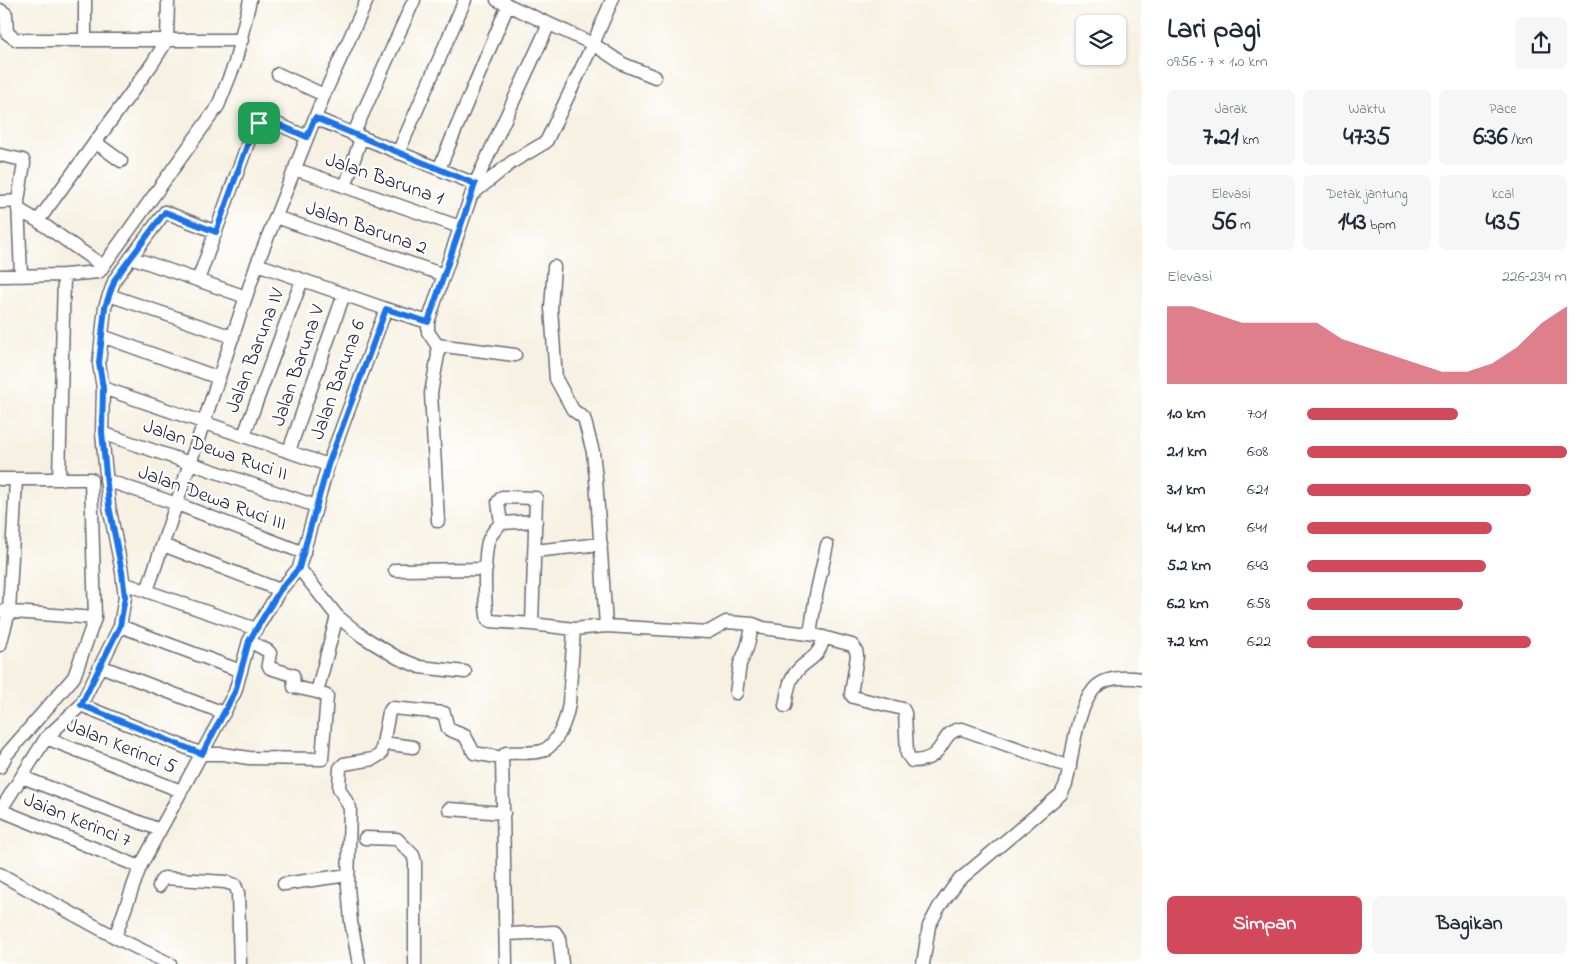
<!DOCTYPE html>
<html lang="id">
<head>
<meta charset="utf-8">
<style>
	:root { --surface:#fff; --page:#f6f6f7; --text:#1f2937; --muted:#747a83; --accent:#d1495b }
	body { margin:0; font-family:"Indie Flower",sans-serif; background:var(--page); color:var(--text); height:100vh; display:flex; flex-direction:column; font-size:19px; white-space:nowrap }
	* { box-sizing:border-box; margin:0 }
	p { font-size:16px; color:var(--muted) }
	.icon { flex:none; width:28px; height:28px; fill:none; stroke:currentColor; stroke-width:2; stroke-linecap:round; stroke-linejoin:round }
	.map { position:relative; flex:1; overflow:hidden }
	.panel { display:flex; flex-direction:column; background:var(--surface); width:450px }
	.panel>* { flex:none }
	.controls { position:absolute; left:1076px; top:15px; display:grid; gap:10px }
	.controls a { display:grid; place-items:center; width:50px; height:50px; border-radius:8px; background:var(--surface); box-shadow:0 1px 4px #0004; font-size:25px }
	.pin { position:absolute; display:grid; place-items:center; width:42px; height:42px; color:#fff; margin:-21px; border-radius:10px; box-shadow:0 2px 8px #0006 }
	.round { display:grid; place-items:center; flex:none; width:52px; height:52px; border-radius:8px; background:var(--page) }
	.head { display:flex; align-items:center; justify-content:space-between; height:85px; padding:0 25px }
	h1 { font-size:28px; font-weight:700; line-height:38px }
	.figures { display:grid; grid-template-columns:repeat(3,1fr); gap:8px; height:85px; padding:5px 25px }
	.figures div { display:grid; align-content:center; border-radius:8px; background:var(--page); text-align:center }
	.figures b { font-size:25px; font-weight:700 }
	.figures small { font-size:14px; font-weight:400 }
	.figures p { font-size:14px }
	.chart { height:140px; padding:10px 25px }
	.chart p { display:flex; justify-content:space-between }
	.chart svg { width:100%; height:90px; margin-top:5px; fill:var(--accent); opacity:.7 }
	.cta { display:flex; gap:10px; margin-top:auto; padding:10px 25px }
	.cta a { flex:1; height:58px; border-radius:8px; background:var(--accent); color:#fff; font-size:20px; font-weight:700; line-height:58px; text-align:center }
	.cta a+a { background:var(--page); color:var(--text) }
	ul { padding:0 25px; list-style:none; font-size:16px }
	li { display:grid; grid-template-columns:80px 60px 1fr; align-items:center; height:38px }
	li i { height:12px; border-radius:6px; background:var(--accent) }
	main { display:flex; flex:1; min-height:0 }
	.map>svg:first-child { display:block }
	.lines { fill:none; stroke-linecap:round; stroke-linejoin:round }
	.minor-casing { stroke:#6c6a75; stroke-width:15 }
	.minor { stroke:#fff; stroke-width:12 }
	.route-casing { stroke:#fff; stroke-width:10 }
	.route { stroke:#1a73e8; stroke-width:6 }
	.labels { text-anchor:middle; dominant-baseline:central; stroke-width:4.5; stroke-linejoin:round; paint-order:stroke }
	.street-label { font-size:20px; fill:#22223b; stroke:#fff }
</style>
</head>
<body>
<main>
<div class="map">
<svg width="1142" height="964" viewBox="0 0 1142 964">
	<rect width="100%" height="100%" fill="#fff"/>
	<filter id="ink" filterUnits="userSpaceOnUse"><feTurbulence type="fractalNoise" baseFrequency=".02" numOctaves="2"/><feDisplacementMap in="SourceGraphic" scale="10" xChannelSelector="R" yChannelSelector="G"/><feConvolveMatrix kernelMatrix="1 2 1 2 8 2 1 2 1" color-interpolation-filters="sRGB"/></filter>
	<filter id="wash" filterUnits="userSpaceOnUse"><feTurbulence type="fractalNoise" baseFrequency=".0096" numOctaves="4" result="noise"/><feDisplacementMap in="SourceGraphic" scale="20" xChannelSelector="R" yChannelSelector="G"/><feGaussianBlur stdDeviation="1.12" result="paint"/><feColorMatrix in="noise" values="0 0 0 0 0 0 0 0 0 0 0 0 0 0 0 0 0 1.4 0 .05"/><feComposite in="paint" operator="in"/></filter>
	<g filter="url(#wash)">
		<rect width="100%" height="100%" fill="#f6f1e2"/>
	</g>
	<g filter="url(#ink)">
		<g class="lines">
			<defs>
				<path id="minor" d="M 497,0 L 593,44 L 623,64 L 655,77
					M 0,10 L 6,14 L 7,33 L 17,40 L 242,40
					M 85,40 L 85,0
					M 278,74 L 324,95
					M 353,135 L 414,0
					M 95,142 L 121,161
					M 398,153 L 465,0
					M 0,155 L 23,160 L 24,163 L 18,201
					M 295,169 L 460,227
					M 439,169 L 508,5
					M 475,184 L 549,24
					M 345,187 L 361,138
					M 471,195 L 512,162 L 546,142 L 593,44 L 612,0
					M 0,202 L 18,201 L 21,276
					M 18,209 L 38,221 L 152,64 L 167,40 L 168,0
					M 276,217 L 444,275
					M 38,221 L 103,266
					M 131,257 L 246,297
					M 257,264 L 386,309 L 428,322 L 475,184 L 315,118
					M 554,267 L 551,308 L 556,379 L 573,410 L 584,418 L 593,452 L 596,479 L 606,626
					M 0,276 L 64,275 L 99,272 L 218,106 L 235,63 L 250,0
					M 198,280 L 252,132 L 259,123 L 266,119 L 307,137
					M 109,295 L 233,337
					M 428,322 L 428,332 L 437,345 L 438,355 L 431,393 L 438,521
					M 102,336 L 219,378
					M 437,345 L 515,355
					M 103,388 L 328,465
					M 102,433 L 316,506
					M 244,435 L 302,280
					M 289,451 L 344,294
					M 0,479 L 91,479 L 95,618 L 74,677 L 7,754 L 0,767
					M 59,479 L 64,275
					M 106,480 L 177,504 L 304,553
					M 501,523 L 498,502 L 502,497 L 536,498 L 532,624 L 574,629
					M 163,545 L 280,590
					M 534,551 L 601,544
					M 299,568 L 337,616 L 362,636 L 398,658 L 420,667 L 465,672
					M 395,570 L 486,569
					M 123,583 L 256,629
					M 147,591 L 257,264 L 324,95 L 367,0
					M 0,611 L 95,618
					M 532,624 L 490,621 L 488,620 C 484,604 484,558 488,542 C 490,534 496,529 501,523 L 536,521
					M 120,626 L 241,671
					M 810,634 L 816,595 L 827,545
					M 0,645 L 9,612 L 16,480
					M 100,666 L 224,713
					M 317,692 L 337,616
					M 736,693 L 740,664 L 747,648 L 753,624
					M 81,705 L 202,754 L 223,754 L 249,758 L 322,759 L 327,696 L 317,692 L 294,687 L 293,675 L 270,668 L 268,664 L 270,653 L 268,651 L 249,641
					M 785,706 C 787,697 788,683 793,676 C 805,658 818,662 824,637
					M 46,738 L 181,791
					M 383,743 L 413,747
					M 22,777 L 160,830
					M 449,809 L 504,813
					M 0,810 L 140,867
					M 0,811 L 46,738 L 81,705 L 120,626 L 125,597 L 122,572 L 109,506 L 102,433 L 103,388 L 99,363 L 105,307 L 115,279 L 165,212 L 216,232
					M 365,838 L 397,839 L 413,855 L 415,862 L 415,964
					M 0,874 L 115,937 L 170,964
					M 284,884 L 348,875
					M 159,886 L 161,881 L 164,878 L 225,882 L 235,885 L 238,893 L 240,964
					M 506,934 L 555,932 L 559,938 L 562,964
					M 115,937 L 140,867 L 235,692 L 249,641 L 280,590 L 299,568 L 328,465 L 386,309
					M 359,964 L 351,922 L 348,886 L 350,808 L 339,788 L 340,768 L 344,764 L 373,759 L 381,754 L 389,712 L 392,708 L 444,713 L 448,729 L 465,736 L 474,753 L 502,758
					M 506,964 L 502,758 L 506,753 C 517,752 532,754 542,751 C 558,745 567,718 569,703 L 574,629 L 606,626 L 708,632 L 726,622 L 753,624 L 763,628 L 815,635 L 852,645 L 856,650 L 857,656 L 851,694 L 853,697 L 903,709 L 905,713 L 907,754 L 912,761 C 948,761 938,730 962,729 L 1070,767
					M 923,964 L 929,926 L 939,907 L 958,881 L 1061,794 L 1066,784 C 1073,755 1075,712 1094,689 C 1105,676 1128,677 1142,679"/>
			</defs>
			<use href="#minor" class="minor-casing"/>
			<use href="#minor" class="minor"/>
		</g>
	</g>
	<g class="lines" filter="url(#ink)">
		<defs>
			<path id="route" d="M 315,118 L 475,184 L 428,322 L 386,309 L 328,465 L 299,568 L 280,590 L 249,641 L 235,692 L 202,754 L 81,705 L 120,626 L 125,597 L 122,572 L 109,506 L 102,432 L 103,388 L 99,363 L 105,307 L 115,279 L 165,212 L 216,232 L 252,132 L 259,123 L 266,119 L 307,137 Z"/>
		</defs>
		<use href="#route" class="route-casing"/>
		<use href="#route" class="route"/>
	</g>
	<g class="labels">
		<g class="street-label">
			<text transform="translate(384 180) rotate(19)">Jalan Baruna 1</text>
			<text transform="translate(366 229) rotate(19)">Jalan Baruna 2</text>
			<text transform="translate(256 351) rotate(-69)">Jalan Baruna IV</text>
			<text transform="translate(299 366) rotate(-71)">Jalan Baruna V</text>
			<text transform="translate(339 380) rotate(-70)">Jalan Baruna 6</text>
			<text transform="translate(215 451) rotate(19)">Jalan Dewa Ruci II</text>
			<text transform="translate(212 499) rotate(20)">Jalan Dewa Ruci III</text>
			<text transform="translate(121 747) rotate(22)">Jalan Kerinci 5</text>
			<text transform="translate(77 821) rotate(22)">Jaian Kerinci 7</text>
		</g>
	</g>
</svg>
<div class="controls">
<a><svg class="icon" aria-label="layers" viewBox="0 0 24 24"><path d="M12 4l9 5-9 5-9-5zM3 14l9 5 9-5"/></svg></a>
</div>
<div class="pin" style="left:259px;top:123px;background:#1e9e55"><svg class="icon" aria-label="arrive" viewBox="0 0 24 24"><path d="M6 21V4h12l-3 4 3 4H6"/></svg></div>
</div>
<section class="panel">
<div class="head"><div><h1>Lari pagi</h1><p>09:56 · 7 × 1.0 km</p></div><a class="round"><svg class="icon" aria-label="share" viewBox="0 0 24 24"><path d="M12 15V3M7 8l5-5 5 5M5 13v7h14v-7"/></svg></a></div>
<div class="figures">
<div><p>Jarak</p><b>7.21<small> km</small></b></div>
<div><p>Waktu</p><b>47:35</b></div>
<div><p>Pace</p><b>6:36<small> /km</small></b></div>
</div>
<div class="figures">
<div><p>Elevasi</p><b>56<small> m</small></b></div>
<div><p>Detak jantung</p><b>143<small> bpm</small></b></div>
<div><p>kcal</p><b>435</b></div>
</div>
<div class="chart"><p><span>Elevasi</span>226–234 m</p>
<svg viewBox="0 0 160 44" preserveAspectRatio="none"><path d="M0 44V6L10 6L20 10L30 14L40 14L50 14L60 14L70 22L80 26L90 30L100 34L110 38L120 38L130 34L140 26L150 14L160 6V44z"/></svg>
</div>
<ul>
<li><b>1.0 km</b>7:01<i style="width:58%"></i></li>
<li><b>2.1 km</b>6:08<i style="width:100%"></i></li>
<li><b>3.1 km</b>6:21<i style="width:86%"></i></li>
<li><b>4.1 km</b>6:41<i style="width:71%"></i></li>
<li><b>5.2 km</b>6:43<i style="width:69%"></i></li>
<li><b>6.2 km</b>6:58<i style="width:60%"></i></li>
<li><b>7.2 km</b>6:22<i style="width:86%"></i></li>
</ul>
<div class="cta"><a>Simpan</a><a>Bagikan</a></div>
</section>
</main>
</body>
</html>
